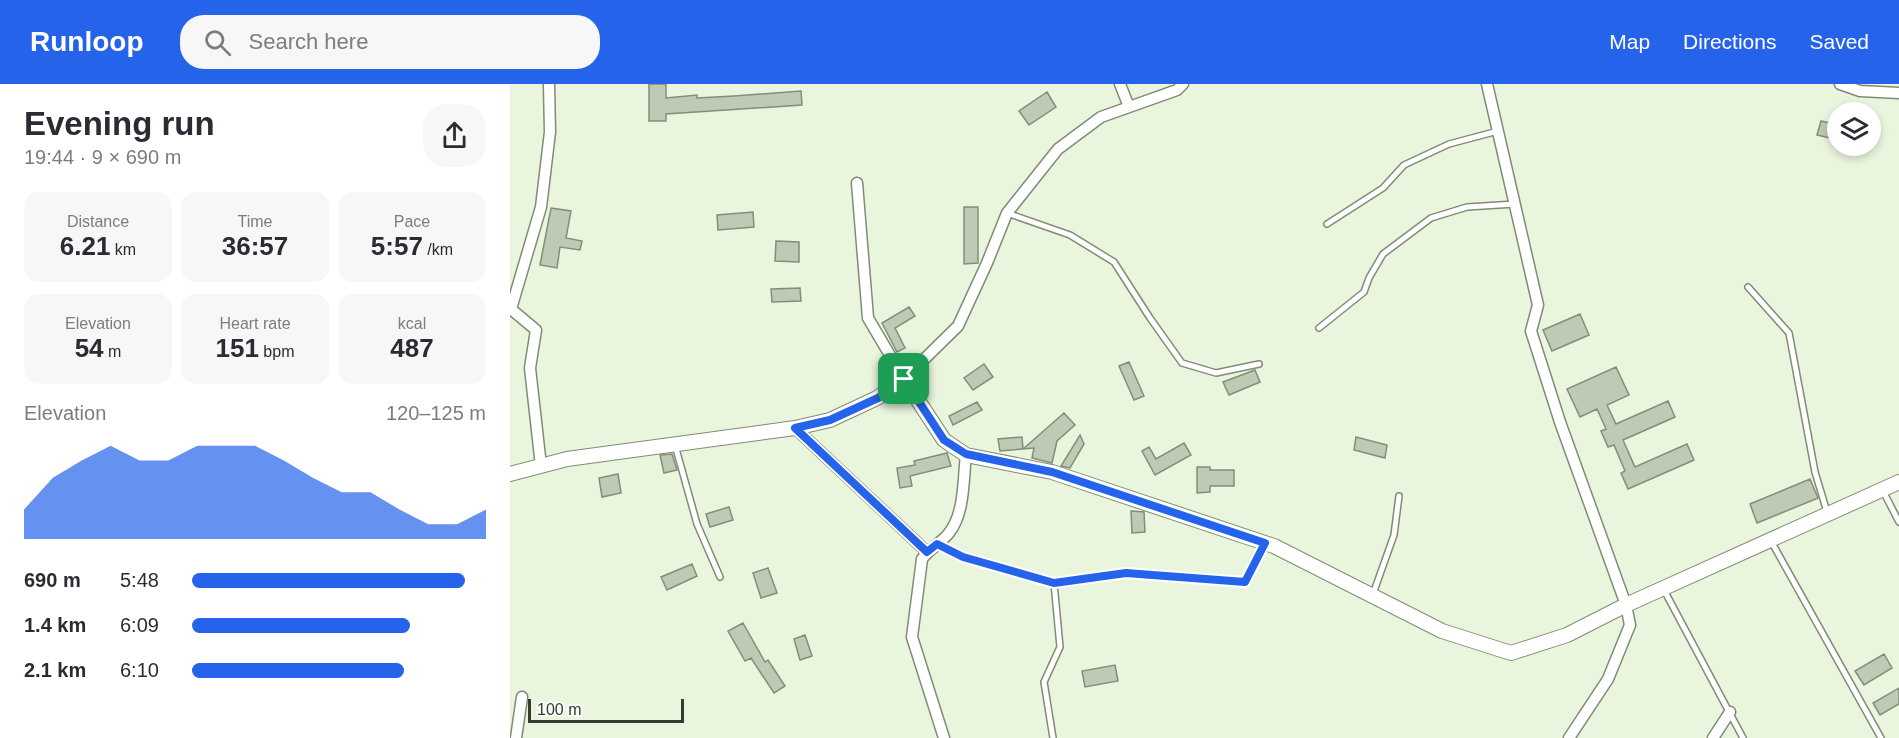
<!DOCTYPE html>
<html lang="en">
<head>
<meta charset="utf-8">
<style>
	:root { --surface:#fff; --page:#f7f7f7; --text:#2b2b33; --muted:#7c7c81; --accent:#2563eb }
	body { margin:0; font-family:Arial,sans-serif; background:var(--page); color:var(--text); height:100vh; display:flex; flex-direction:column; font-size:22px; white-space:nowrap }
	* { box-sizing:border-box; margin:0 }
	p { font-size:20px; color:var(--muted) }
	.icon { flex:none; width:33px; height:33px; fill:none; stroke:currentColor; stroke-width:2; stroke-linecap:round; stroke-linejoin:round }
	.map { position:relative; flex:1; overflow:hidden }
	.side { display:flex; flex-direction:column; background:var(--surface); width:510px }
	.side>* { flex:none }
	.fabs { position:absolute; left:1317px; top:18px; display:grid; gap:12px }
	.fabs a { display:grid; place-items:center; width:54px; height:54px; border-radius:50%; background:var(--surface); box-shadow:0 3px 9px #0003; font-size:30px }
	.scale { position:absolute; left:18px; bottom:15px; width:156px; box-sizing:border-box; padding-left:6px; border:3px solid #363a31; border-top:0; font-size:16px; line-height:21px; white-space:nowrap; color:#363a31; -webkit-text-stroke:4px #fcfefa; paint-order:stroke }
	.pin { position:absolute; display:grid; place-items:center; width:51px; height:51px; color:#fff; margin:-26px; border-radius:12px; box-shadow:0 3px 9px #0006 }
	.round { display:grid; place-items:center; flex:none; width:63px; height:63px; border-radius:24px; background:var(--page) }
	.headline { display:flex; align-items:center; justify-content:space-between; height:102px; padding:0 24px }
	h1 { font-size:33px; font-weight:600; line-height:45px }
	.figures { display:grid; grid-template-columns:repeat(3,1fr); gap:9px; height:102px; padding:6px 24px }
	.figures div { display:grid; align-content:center; border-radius:15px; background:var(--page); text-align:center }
	.figures b { font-size:26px; font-weight:600 }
	.figures small { font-size:16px; font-weight:400 }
	.figures p { font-size:16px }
	.chart { height:168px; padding:12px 24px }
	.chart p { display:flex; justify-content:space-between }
	.chart svg { width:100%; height:108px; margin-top:6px; fill:var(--accent); opacity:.7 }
	ul { padding:0 24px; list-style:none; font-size:20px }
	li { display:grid; grid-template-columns:96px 72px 1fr; align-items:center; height:45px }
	li i { height:15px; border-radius:8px; background:var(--accent) }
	header { display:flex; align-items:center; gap:36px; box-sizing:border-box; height:84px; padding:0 30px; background:var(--accent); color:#fff }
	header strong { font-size:28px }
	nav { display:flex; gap:33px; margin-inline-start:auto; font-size:21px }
	.search { width:420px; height:54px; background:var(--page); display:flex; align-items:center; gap:15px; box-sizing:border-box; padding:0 21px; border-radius:24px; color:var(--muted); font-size:22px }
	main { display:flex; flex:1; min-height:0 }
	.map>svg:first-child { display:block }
	.building { fill:#bfcab4; stroke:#838d79; stroke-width:1.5 }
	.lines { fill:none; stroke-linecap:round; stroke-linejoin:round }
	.service-casing { stroke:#818b77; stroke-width:8 }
	.minor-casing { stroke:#818b77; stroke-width:13 }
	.tertiary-casing { stroke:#818b77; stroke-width:16 }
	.service { stroke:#fff; stroke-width:5 }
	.minor { stroke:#fff; stroke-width:10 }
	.tertiary { stroke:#fff; stroke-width:14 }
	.route-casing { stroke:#fff; stroke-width:12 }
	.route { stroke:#2563eb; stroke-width:8 }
</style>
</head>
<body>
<header>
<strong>Runloop</strong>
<div class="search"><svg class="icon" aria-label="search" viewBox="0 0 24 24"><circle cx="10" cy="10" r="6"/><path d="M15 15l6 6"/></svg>Search here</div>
<nav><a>Map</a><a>Directions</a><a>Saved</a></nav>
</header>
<main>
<section class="side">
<div class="headline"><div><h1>Evening run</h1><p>19:44 · 9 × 690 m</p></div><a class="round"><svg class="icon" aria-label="share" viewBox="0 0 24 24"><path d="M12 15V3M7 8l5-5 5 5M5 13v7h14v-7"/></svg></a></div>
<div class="figures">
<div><p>Distance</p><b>6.21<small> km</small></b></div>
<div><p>Time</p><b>36:57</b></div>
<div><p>Pace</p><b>5:57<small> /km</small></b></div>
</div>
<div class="figures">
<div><p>Elevation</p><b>54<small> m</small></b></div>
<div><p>Heart rate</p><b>151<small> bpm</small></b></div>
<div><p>kcal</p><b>487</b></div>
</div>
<div class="chart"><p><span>Elevation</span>120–125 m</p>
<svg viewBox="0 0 160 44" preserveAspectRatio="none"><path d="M0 44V32L10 19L20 12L30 6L40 12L50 12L60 6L70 6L80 6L90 12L100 19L110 25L120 25L130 32L140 38L150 38L160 32V44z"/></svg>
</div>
<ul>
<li><b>690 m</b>5:48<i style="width:93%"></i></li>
<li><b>1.4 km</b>6:09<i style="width:74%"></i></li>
<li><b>2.1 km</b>6:10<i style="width:72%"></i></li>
</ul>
</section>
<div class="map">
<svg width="1389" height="654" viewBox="0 0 1389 654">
	<rect width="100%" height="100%" fill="#eaf5de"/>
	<path class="building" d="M 139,0 L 156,0 L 156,14 L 187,11 L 187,14 L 224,12 L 291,7 L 292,21 L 156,30 L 156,37 L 139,37 Z
		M 537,8 L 546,23 L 519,41 L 509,27 Z
		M 1311,37 L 1328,41 L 1328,56 L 1307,51 Z
		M 454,123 L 468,123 L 468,179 L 454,180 Z
		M 41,124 L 61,127 L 56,154 L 72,157 L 70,166 L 50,163 L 47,184 L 30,181 Z
		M 243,128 L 244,143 L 208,146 L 207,131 Z
		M 266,157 L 289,158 L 289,178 L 265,177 Z
		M 290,204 L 291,217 L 262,218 L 261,205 Z
		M 399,223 L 405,232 L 385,244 L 395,264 L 387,268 L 372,239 Z
		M 1070,230 L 1079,251 L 1042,267 L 1033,246 Z
		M 619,278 L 634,312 L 624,316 L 609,282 Z
		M 474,280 L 483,293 L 463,306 L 454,294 Z
		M 1106,283 L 1119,311 L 1097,321 L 1106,340 L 1158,317 L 1165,333 L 1113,356 L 1125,383 L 1177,360 L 1184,376 L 1118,405 L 1111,389 L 1115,387 L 1104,361 L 1098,363 L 1091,347 L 1096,345 L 1087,325 L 1070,333 L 1057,305 Z
		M 745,286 L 750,298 L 719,311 L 713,298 Z
		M 467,318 L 472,326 L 443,341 L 439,332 Z
		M 554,329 L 565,341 L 547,357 L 542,379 L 522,374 L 524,364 L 490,367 L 488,355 L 512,353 L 513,365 Z
		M 570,351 L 574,360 L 560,384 L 551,382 Z
		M 846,353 L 877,361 L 875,374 L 844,366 Z
		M 674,359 L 681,371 L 645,391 L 632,367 L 639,363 L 646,375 Z
		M 437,369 L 441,382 L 400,392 L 402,402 L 390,404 L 387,384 L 405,381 L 404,377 Z
		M 162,370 L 167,386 L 154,389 L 150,371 Z
		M 687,383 L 700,383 L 700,386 L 724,386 L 724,402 L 700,402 L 700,408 L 687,409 Z
		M 108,390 L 111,409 L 92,413 L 89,394 Z
		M 1300,395 L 1308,414 L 1247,439 L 1240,420 Z
		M 219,423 L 223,436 L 200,443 L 196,430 Z
		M 621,427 L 634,428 L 635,448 L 622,449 Z
		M 182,480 L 187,492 L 157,506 L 151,493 Z
		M 258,484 L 267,509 L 251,514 L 243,489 Z
		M 233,539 L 255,578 L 258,576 L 275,602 L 264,609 L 241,574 L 235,577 L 218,547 Z
		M 295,551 L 302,572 L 290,576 L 284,555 Z
		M 1374,570 L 1382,584 L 1354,601 L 1345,587 Z
		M 605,581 L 608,597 L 575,603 L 572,587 Z
		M 1389,604 L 1389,620 L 1370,631 L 1363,619 Z"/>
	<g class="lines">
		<defs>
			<path id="service" d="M 497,129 L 560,151 L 604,178 L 640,234 L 672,279 L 706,289 L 749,280
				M 817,140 L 873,104 L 894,81 L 939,60 L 988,47
				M 1238,203 L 1279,249 L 1305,388 L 1317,428
				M 809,244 L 854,208 L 859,194 L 873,170 L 921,134 L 957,123 L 1005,120
				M 165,361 L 187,440 L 210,493
				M 1373,407 L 1389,438
				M 1261,457 L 1371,654
				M 427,461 L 453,473 L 544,499 L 616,489 L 735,498 L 755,460
				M 1154,506 L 1233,654
				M 863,510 L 884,451 L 889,412
				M 543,654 L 534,598 L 550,563 L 544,499"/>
			<path id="minor" d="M 610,0 L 619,23
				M 977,0 L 1028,221 L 1021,247 L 1050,338 L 1116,521 L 1120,541 L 1098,595 L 1059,654
				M 1330,0 L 1350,7 L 1389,9
				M 347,99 L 358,234 L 394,295 L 448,242 L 477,179 L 497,129 L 548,65 L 591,33 L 667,6 L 673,0
				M 285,344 L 417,468
				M 31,382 L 20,284 L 26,246 L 1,225 L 31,123 L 40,48 L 39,0
				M 6,654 L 12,613
				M 434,654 L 402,553 L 412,475 C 419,465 431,459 439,449 C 455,429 453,395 456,371
				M 1203,654 L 1220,628"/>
			<path id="tertiary" d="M 0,390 L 57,375 L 285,344 L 320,336 L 367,314 L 394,295 L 434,356 L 456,371 L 542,388 L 764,462 L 932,547 L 1001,569 L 1057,551 L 1116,521 L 1389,398"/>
		</defs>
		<use href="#service" class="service-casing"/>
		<use href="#minor" class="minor-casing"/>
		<use href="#tertiary" class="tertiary-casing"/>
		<use href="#service" class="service"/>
		<use href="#minor" class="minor"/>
		<use href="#tertiary" class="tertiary"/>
	</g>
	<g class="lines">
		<defs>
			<path id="route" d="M 394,295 L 434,356 L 456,370 L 542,388 L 755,459 L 735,498 L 616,489 L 544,499 L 453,473 L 427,460 L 417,468 L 285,344 L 320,336 L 368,314 Z"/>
		</defs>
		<use href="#route" class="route-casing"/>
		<use href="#route" class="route"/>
	</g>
</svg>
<div class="fabs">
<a><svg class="icon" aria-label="layers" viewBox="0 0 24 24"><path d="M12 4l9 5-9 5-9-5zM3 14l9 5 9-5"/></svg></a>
</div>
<div class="scale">100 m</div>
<div class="pin" style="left:394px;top:295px;background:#1e9e55"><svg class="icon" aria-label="arrive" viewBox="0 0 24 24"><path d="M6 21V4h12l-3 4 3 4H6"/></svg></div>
</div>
</main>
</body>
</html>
